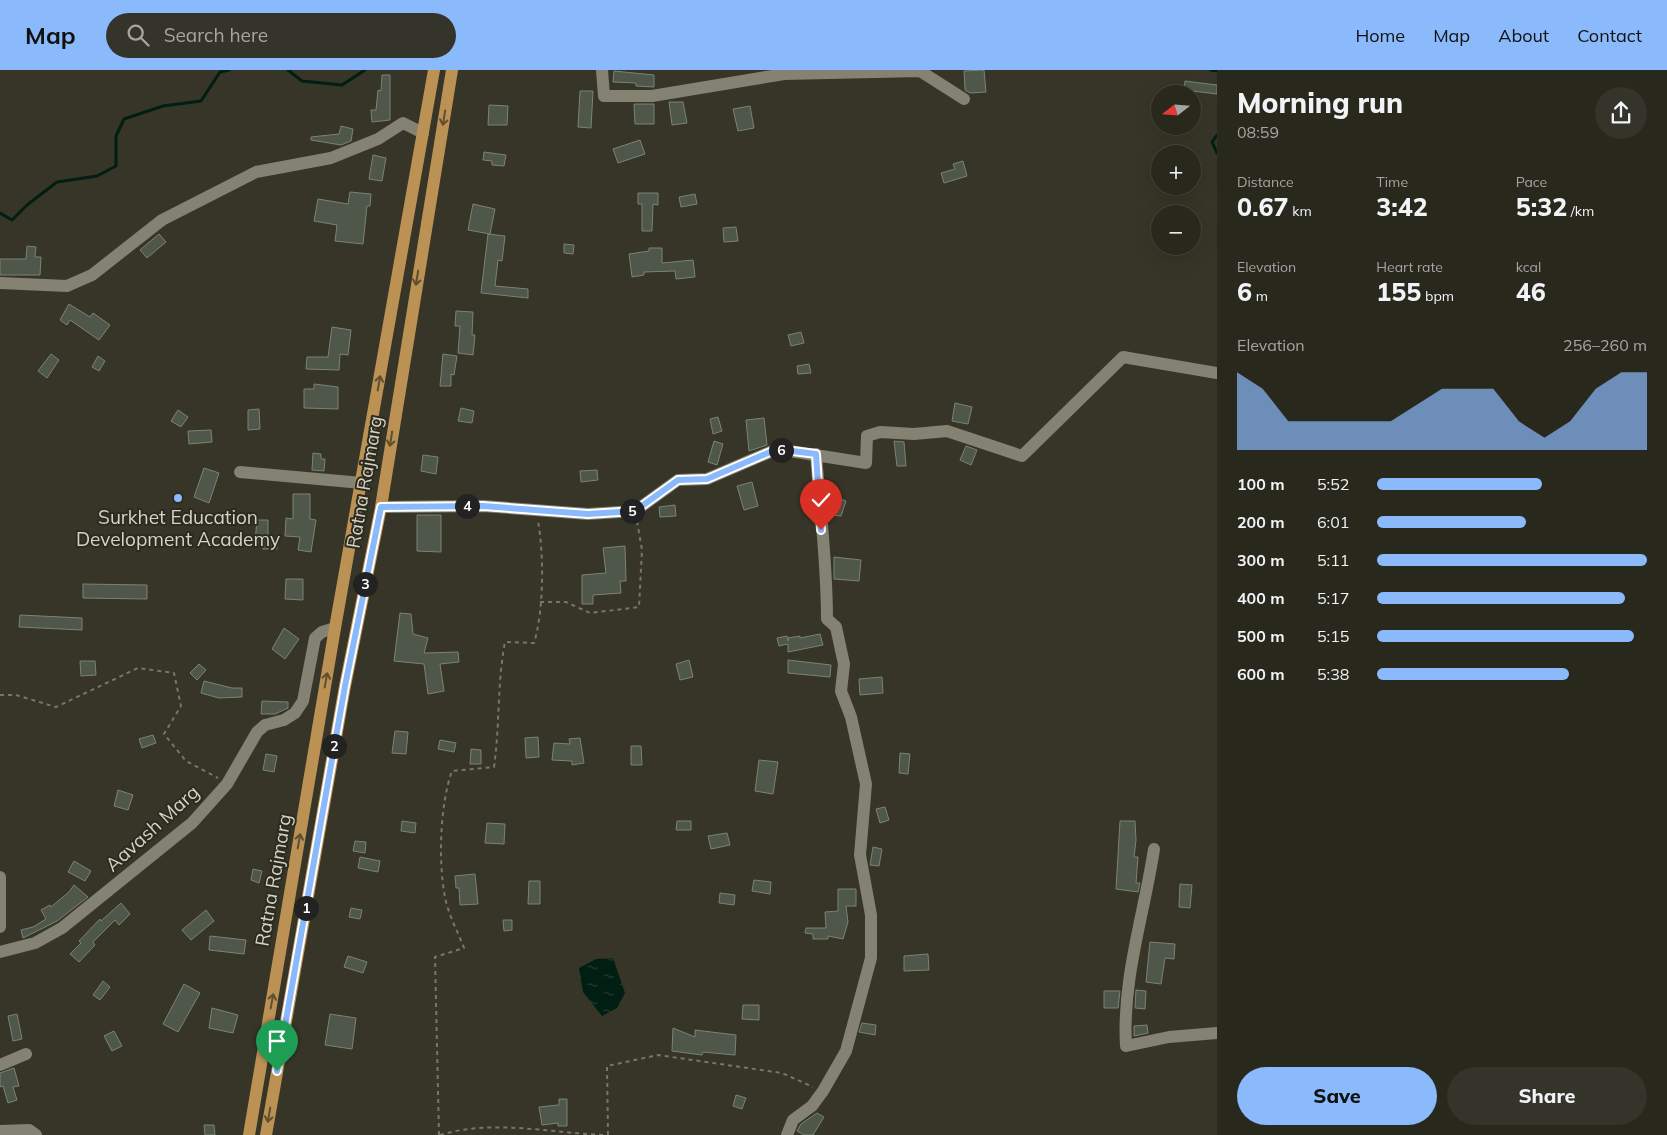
<!DOCTYPE html>
<html lang="en">
<head>
<meta charset="utf-8">
<style>
	:root { --surface:#29281d; --page:#35342a; --text:#f1f3f6; --muted:#a5a6a4; --line:#45443b; --accent:#8abafc }
	body { margin:0; font-family:Mulish,sans-serif; background:var(--page); color:var(--text); height:100vh; display:flex; flex-direction:column; font-size:19px; white-space:nowrap }
	* { box-sizing:border-box; margin:0 }
	p { font-size:16px; color:var(--muted) }
	.icon { flex:none; width:28px; height:28px; fill:none; stroke:currentColor; stroke-width:2; stroke-linecap:round; stroke-linejoin:round }
	.map { position:relative; flex:1; overflow:hidden }
	.panel { display:flex; flex-direction:column; background:var(--surface); width:450px }
	.panel>* { flex:none }
	.needle { width:32px; rotate:253deg }
	.buttons { position:absolute; left:1151px; top:15px; display:grid; gap:10px }
	.buttons a { display:grid; place-items:center; width:50px; height:50px; border-radius:50%; background:var(--surface); box-shadow:0 5px 20px #0002,0 0 0 1px var(--line); font-size:25px }
	.pin { position:absolute; display:grid; place-items:center; width:42px; height:42px; color:#fff; margin:-51px -21px; border-radius:50% 50% 50% 0; rotate:-45deg; box-shadow:0 0 5px #0007 }
	.pin .icon { rotate:45deg }
	.km { position:absolute; width:25px; height:25px; margin:-12px; border-radius:50%; background:#222; color:#fff; font-size:14px; line-height:25px; text-align:center }
	.round { display:grid; place-items:center; flex:none; width:52px; height:52px; border-radius:26px; background:var(--page) }
	.headline { display:flex; align-items:center; justify-content:space-between; height:85px; padding:0 20px }
	h1 { font-size:28px; font-weight:800; line-height:38px }
	.stats { display:grid; grid-template-columns:repeat(3,1fr); gap:8px; height:85px; padding:5px 20px }
	.stats div { display:grid; align-content:center }
	.stats b { font-size:25px; font-weight:800 }
	.stats small { font-size:14px; font-weight:400 }
	.stats p { font-size:14px }
	.chart { height:140px; padding:10px 20px }
	.chart p { display:flex; justify-content:space-between }
	.chart svg { width:100%; height:90px; margin-top:5px; fill:var(--accent); opacity:.7 }
	.action { display:flex; gap:10px; margin-top:auto; padding:10px 20px }
	.action a { flex:1; height:58px; border-radius:30px; background:var(--accent); color:#111; font-size:20px; font-weight:800; line-height:58px; text-align:center }
	.action a+a { background:var(--page); color:var(--text) }
	ul { padding:0 20px; list-style:none; font-size:16px }
	li { display:grid; grid-template-columns:80px 60px 1fr; align-items:center; height:38px }
	li i { height:12px; border-radius:6px; background:var(--accent) }
	header { display:flex; align-items:center; gap:30px; box-sizing:border-box; height:70px; padding:0 25px; background:var(--accent); color:#111 }
	header strong { font-size:24px }
	nav { display:flex; gap:28px; margin-inline-start:auto; font-size:18px }
	.search { width:350px; height:45px; background:var(--page); display:flex; align-items:center; gap:12px; box-sizing:border-box; padding:0 18px; border-radius:28px; color:var(--muted); font-size:19px }
	main { display:flex; flex:1; min-height:0 }
	.map>svg:first-child { display:block }
	.water { fill:url(#water-ripples) }
	.lines { fill:none; stroke-linecap:round; stroke-linejoin:round }
	.stream { stroke:#001e12; stroke-width:3 }
	.building { fill:#4f574a; stroke:#7b8375 }
	.path { stroke:#78766a; stroke-width:2; stroke-dasharray:4 4; stroke-linecap:butt }
	.minor { stroke:#848273; stroke-width:12 }
	.major { stroke:#bb9154; stroke-width:12 }
	.oneway { stroke:#5e4f30 }
	.route-casing { stroke:#fff; stroke-width:10 }
	.route { stroke:#8abafc; stroke-width:6 }
	.poi-dot { fill:#8abafc; stroke:#2c2b1d; stroke-width:2 }
	.labels { text-anchor:middle; dominant-baseline:central; stroke-width:4; stroke-linejoin:round; paint-order:stroke }
	.street-label { font-size:19px; fill:#d4d3ca; stroke:#2c2b1d }
	.poi-label { font-size:19px; fill:#d4d3ca; stroke:#2c2b1d }
</style>
</head>
<body>
<header>
<strong>Map</strong>
<div class="search"><svg class="icon" aria-label="search" viewBox="0 0 24 24"><circle cx="10" cy="10" r="6"/><path d="M15 15l6 6"/></svg>Search here</div>
<nav><a>Home</a><a>Map</a><a>About</a><a>Contact</a></nav>
</header>
<main>
<div class="map">
<svg width="1217" height="1065" viewBox="0 0 1217 1065">
	<defs>
		<pattern id="water-ripples" width="26" height="14" patternUnits="userSpaceOnUse" patternTransform="scale(1.25)"><rect width="26" height="14" fill="#001e12"/><path d="M2 4q2-2 4 0t4 0M15 11q2-2 4 0t4 0" fill="none" stroke="#243e33"/></pattern>
	</defs>
	<rect width="100%" height="100%" fill="#373527"/>
	<path class="water" d="M 613,888 L 625,923 L 617,938 L 602,946 L 583,922 L 579,898 L 596,889 Z"/>
	<g class="lines">
		<path class="stream" d="M 288,0 L 302,11 L 342,15 L 365,0
			M 1211,0 L 1217,1
			M 1217,65 L 1212,72 L 1217,83
			M 0,143 L 12,150 L 27,135 L 57,112 L 97,106 L 116,96 L 116,66 L 124,49 L 163,36 L 201,31 L 220,2 L 229,0"/>
	</g>
	<path class="building" d="M 984,0 L 986,22 L 970,23 L 965,20 L 964,1 Z
		M 614,1 L 654,5 L 654,17 L 636,16 L 636,13 L 613,12 Z
		M 382,5 L 390,5 L 390,50 L 372,52 L 371,40 L 376,40 L 378,20 L 381,21 Z
		M 1185,11 L 1217,15 L 1217,24 L 1184,20 Z
		M 580,21 L 593,21 L 591,58 L 578,57 Z
		M 669,32 L 683,32 L 687,53 L 672,55 Z
		M 634,34 L 654,34 L 654,54 L 635,54 Z
		M 489,35 L 508,36 L 507,55 L 488,55 Z
		M 750,36 L 754,58 L 738,61 L 733,39 Z
		M 341,56 L 353,59 L 351,71 L 341,75 L 311,70 L 311,67 L 339,64 Z
		M 640,70 L 645,84 L 618,93 L 613,79 Z
		M 484,82 L 506,85 L 504,96 L 492,95 L 492,91 L 483,90 Z
		M 373,85 L 386,88 L 382,111 L 369,109 Z
		M 963,91 L 967,106 L 944,113 L 941,103 L 955,99 L 953,94 Z
		M 350,122 L 371,124 L 370,136 L 367,136 L 363,174 L 335,171 L 337,155 L 314,151 L 318,129 L 348,134 Z
		M 638,123 L 658,123 L 658,135 L 653,134 L 652,161 L 642,161 L 642,134 L 638,134 Z
		M 695,124 L 697,134 L 681,137 L 679,127 Z
		M 473,134 L 495,139 L 490,164 L 468,160 Z
		M 736,157 L 738,171 L 724,172 L 723,158 Z
		M 159,164 L 166,172 L 147,188 L 140,180 Z
		M 488,164 L 505,166 L 502,191 L 498,190 L 495,216 L 528,219 L 528,228 L 481,223 Z
		M 564,174 L 574,175 L 573,184 L 564,183 Z
		M 27,176 L 36,177 L 35,187 L 41,187 L 40,205 L 0,205 L 0,189 L 26,189 Z
		M 649,178 L 662,178 L 662,193 L 693,190 L 695,207 L 676,209 L 675,201 L 644,202 L 644,205 L 632,207 L 629,184 L 649,181 Z
		M 69,234 L 90,247 L 93,243 L 110,255 L 99,270 L 70,250 L 67,255 L 60,250 Z
		M 456,241 L 473,242 L 472,265 L 475,265 L 473,285 L 458,283 L 460,256 L 455,256 Z
		M 332,257 L 351,260 L 348,285 L 340,284 L 339,300 L 306,299 L 307,287 L 328,287 Z
		M 801,262 L 804,273 L 791,276 L 788,265 Z
		M 51,284 L 59,290 L 47,308 L 38,301 Z
		M 443,284 L 457,286 L 454,305 L 451,304 L 451,316 L 440,316 Z
		M 98,286 L 105,291 L 99,301 L 92,297 Z
		M 809,294 L 811,303 L 798,304 L 797,296 Z
		M 314,314 L 338,317 L 338,339 L 304,338 L 304,319 L 314,319 Z
		M 955,333 L 972,337 L 968,354 L 952,351 Z
		M 461,338 L 474,341 L 472,353 L 458,351 Z
		M 259,339 L 260,359 L 248,360 L 248,340 Z
		M 178,340 L 188,347 L 181,357 L 171,351 Z
		M 718,347 L 722,361 L 713,364 L 710,349 Z
		M 764,348 L 767,375 L 749,381 L 746,350 Z
		M 211,360 L 212,372 L 189,374 L 188,361 Z
		M 714,371 L 723,374 L 717,395 L 708,392 Z
		M 894,371 L 904,372 L 906,396 L 897,396 Z
		M 966,376 L 977,380 L 971,395 L 960,390 Z
		M 313,383 L 321,384 L 321,389 L 325,389 L 324,401 L 312,400 Z
		M 423,385 L 438,387 L 436,404 L 421,401 Z
		M 204,398 L 219,403 L 209,433 L 194,427 Z
		M 597,400 L 598,410 L 581,412 L 580,401 Z
		M 752,412 L 758,436 L 744,440 L 737,416 Z
		M 293,424 L 310,424 L 310,449 L 316,450 L 311,482 L 298,480 L 300,467 L 285,466 L 286,448 L 293,449 Z
		M 833,426 L 846,431 L 841,446 L 830,445 Z
		M 675,435 L 676,446 L 660,447 L 659,437 Z
		M 417,445 L 441,445 L 441,482 L 417,481 Z
		M 257,450 L 268,450 L 268,468 L 277,468 L 277,479 L 263,479 L 263,474 L 255,472 Z
		M 625,476 L 626,511 L 620,511 L 621,523 L 593,525 L 593,534 L 582,534 L 582,505 L 606,503 L 603,478 Z
		M 834,487 L 861,490 L 859,511 L 834,509 Z
		M 286,509 L 303,509 L 303,530 L 285,529 Z
		M 83,514 L 147,515 L 147,529 L 83,528 Z
		M 400,543 L 411,544 L 413,564 L 428,568 L 424,583 L 458,582 L 459,592 L 440,594 L 444,621 L 428,624 L 424,594 L 394,591 Z
		M 20,545 L 82,548 L 82,560 L 19,557 Z
		M 284,558 L 299,569 L 285,589 L 272,579 Z
		M 820,564 L 823,575 L 788,582 L 788,574 L 779,576 L 777,568 L 787,566 L 788,571 L 788,568 L 800,566 L 800,568 Z
		M 689,590 L 693,607 L 680,610 L 676,594 Z
		M 788,590 L 831,595 L 830,607 L 788,603 Z
		M 80,591 L 95,591 L 96,605 L 81,606 Z
		M 199,594 L 206,600 L 197,610 L 190,603 Z
		M 882,607 L 883,623 L 860,625 L 859,609 Z
		M 204,611 L 232,618 L 242,618 L 242,627 L 219,628 L 201,623 Z
		M 262,631 L 288,632 L 288,638 L 275,644 L 261,644 Z
		M 395,661 L 408,662 L 406,684 L 392,683 Z
		M 153,665 L 156,673 L 142,678 L 139,669 Z
		M 538,667 L 539,687 L 526,688 L 525,668 Z
		M 580,668 L 584,693 L 572,695 L 572,691 L 552,690 L 554,673 L 570,674 L 569,669 Z
		M 440,670 L 456,673 L 454,682 L 438,679 Z
		M 631,676 L 641,676 L 642,695 L 631,695 Z
		M 471,679 L 481,680 L 481,694 L 470,694 Z
		M 900,683 L 910,684 L 908,704 L 899,703 Z
		M 266,684 L 277,686 L 274,702 L 263,700 Z
		M 759,690 L 778,692 L 773,724 L 755,721 Z
		M 118,720 L 133,725 L 128,740 L 114,736 Z
		M 885,737 L 889,750 L 880,753 L 876,739 Z
		M 402,751 L 416,753 L 415,763 L 401,761 Z
		M 677,751 L 691,751 L 691,760 L 676,760 Z
		M 1120,751 L 1135,751 L 1136,770 L 1134,787 L 1138,787 L 1136,813 L 1140,813 L 1138,822 L 1116,819 Z
		M 487,753 L 505,754 L 504,774 L 485,773 Z
		M 727,763 L 730,775 L 711,779 L 708,766 Z
		M 355,771 L 366,772 L 365,783 L 353,781 Z
		M 873,777 L 882,779 L 879,796 L 870,795 Z
		M 360,787 L 380,791 L 378,802 L 358,798 Z
		M 74,791 L 91,801 L 85,811 L 68,802 Z
		M 253,799 L 262,801 L 259,813 L 251,810 Z
		M 475,804 L 478,834 L 460,835 L 459,818 L 456,818 L 455,806 Z
		M 754,810 L 771,812 L 770,824 L 752,821 Z
		M 529,811 L 540,811 L 540,834 L 528,834 Z
		M 1180,814 L 1192,815 L 1190,838 L 1179,837 Z
		M 74,815 L 88,827 L 57,851 L 23,868 L 21,860 L 33,857 L 46,849 L 41,840 L 50,835 L 51,837 L 69,822 Z
		M 838,819 L 856,819 L 856,836 L 846,836 L 848,852 L 843,869 L 828,866 L 828,869 L 813,869 L 813,864 L 805,863 L 806,858 L 826,858 L 825,842 L 838,841 Z
		M 720,823 L 735,825 L 734,835 L 719,833 Z
		M 121,833 L 130,844 L 119,855 L 115,850 L 93,872 L 95,875 L 79,892 L 70,884 L 81,873 L 79,871 L 100,849 L 101,851 Z
		M 351,838 L 362,840 L 360,849 L 349,847 Z
		M 206,840 L 214,851 L 191,870 L 182,860 Z
		M 503,850 L 512,850 L 512,860 L 504,861 Z
		M 210,866 L 246,870 L 244,884 L 209,880 Z
		M 1150,872 L 1175,874 L 1174,889 L 1165,888 L 1161,914 L 1146,912 Z
		M 928,884 L 929,900 L 904,901 L 904,886 Z
		M 348,886 L 367,892 L 363,903 L 344,897 Z
		M 103,911 L 110,917 L 100,930 L 93,925 Z
		M 184,914 L 200,923 L 178,962 L 163,954 Z
		M 1136,920 L 1146,921 L 1145,939 L 1135,938 Z
		M 1104,921 L 1120,921 L 1118,938 L 1104,938 Z
		M 743,935 L 759,935 L 759,950 L 742,949 Z
		M 212,938 L 238,945 L 233,963 L 209,958 Z
		M 17,944 L 22,969 L 13,971 L 8,946 Z
		M 330,944 L 356,948 L 352,979 L 325,975 Z
		M 862,953 L 876,955 L 875,965 L 859,962 Z
		M 1147,955 L 1148,963 L 1134,966 L 1134,956 Z
		M 673,958 L 695,967 L 695,960 L 736,965 L 735,985 L 703,982 L 702,985 L 672,981 Z
		M 114,961 L 122,976 L 112,981 L 104,966 Z
		M 14,998 L 19,1016 L 13,1017 L 17,1030 L 8,1033 L 3,1016 L 0,1017 L 0,1003 Z
		M 736,1025 L 746,1028 L 742,1039 L 733,1036 Z
		M 559,1029 L 567,1029 L 567,1056 L 558,1056 L 558,1053 L 542,1055 L 539,1037 L 559,1035 Z
		M 817,1043 L 824,1047 L 813,1065 L 804,1065 L 797,1061 L 801,1054 Z
		M 204,1055 L 214,1055 L 215,1065 L 205,1065 Z"/>
	<g class="lines">
		<path class="path" d="M 540,532 L 566,532 L 590,543 L 639,537 L 642,480 L 637,451
			M 0,625 L 16,625 L 56,637 L 138,598 L 174,603 L 181,636 L 164,664 L 186,691 L 218,708
			M 439,1065 L 435,887 L 464,878 C 458,862 448,844 445,827 C 438,792 440,734 452,701 L 494,697 C 500,655 497,614 505,572 L 534,573 C 544,540 544,485 538,451
			M 440,1065 C 492,1049 551,1063 604,1065
			M 608,1065 L 607,996 L 658,985 L 782,1003 L 813,1017"/>
		<path class="minor" d="M 602,0 L 604,26 L 652,26 L 784,4 L 920,1 L 964,29
			M 0,213 L 67,216 L 92,205 L 162,150 L 256,102 L 331,88 L 378,69 L 403,53 L 423,63
			M 240,402 L 362,413
			M 381,437 L 483,436 L 588,444 L 635,441 L 678,410 L 707,409 L 777,379 L 866,393 L 867,366 L 880,362 L 914,364 L 947,361 L 1022,386 L 1123,287 L 1217,303
			M 1154,779 C 1144,845 1122,909 1126,976 L 1169,967 L 1217,963
			M 0,807 L 0,857
			M 0,882 L 35,873 L 62,858 L 192,753 L 227,714 L 257,662 L 265,655 L 284,650 L 295,643 L 303,631 L 315,568 L 322,562 L 335,558
			M 0,995 L 26,984
			M 0,1061 L 29,1060 L 36,1065
			M 787,1065 L 793,1050 L 812,1036 L 823,1021 L 846,981 L 871,888 L 871,845 L 860,785 L 866,714 L 851,647 L 841,621 L 844,594 L 836,557 L 827,549 C 827,493 820,439 816,384"/>
		<path class="major" d="M 249,1065 L 335,558 L 434,0
			M 266,1065 L 345,616 L 381,437 L 452,0"/>
	</g>
	<defs><path id="oneway-shaft" d="M-6 0H5M1.5-3L5.5 0L1.5 3" fill="none" stroke-width="1.6" stroke-linecap="round" stroke-linejoin="round" transform="scale(1.25)"/></defs>
	<g class="oneway">
		<use href="#oneway-shaft" transform="translate(444 48) rotate(99)"/>
		<use href="#oneway-shaft" transform="translate(417 208) rotate(99)"/>
		<use href="#oneway-shaft" transform="translate(379 313) rotate(-80)"/>
		<use href="#oneway-shaft" transform="translate(391 369) rotate(99)"/>
		<use href="#oneway-shaft" transform="translate(326 610) rotate(-80)"/>
		<use href="#oneway-shaft" transform="translate(299 771) rotate(-80)"/>
		<use href="#oneway-shaft" transform="translate(272 931) rotate(-80)"/>
		<use href="#oneway-shaft" transform="translate(269 1045) rotate(100)"/>
	</g>
	<g class="lines">
		<defs>
			<path id="route" d="M 277,1001 L 345,616 L 381,437 L 483,436 L 588,444 L 635,441 L 678,410 L 707,409 L 777,379 L 816,384 L 821,460"/>
		</defs>
		<use href="#route" class="route-casing"/>
		<use href="#route" class="route"/>
	</g>
	<circle class="poi-dot" cx="178" cy="428" r="5"/>
	<g class="labels">
		<g class="street-label">
			<text transform="translate(364 412) rotate(-80)">Ratna Rajmarg</text>
			<text transform="translate(152 758) rotate(-42)">Aavash Marg</text>
			<text transform="translate(273 810) rotate(-80)">Ratna Rajmarg</text>
		</g>
		<g class="poi-label">
			<text x="178" y="447">Surkhet Education<tspan x="178" dy="22">Development Academy</tspan></text>
		</g>
	</g>
</svg>
<div class="buttons">
<a><svg class="needle" viewBox="-14 -14 28 28"><path d="M0-13l5 13h-10z" fill="#e53935"/><path d="M0 13l5-13h-10z" fill="#a5a6a4"/></svg></a>
<a>+</a>
<a>−</a>
</div>
<div class="pin" style="left:277px;top:1001px;background:#1e9e55"><svg class="icon" aria-label="arrive" viewBox="0 0 24 24"><path d="M6 21V4h12l-3 4 3 4H6"/></svg></div>
<div class="pin" style="left:821px;top:460px;background:#d93025"><svg class="icon" aria-label="check" viewBox="0 0 24 24"><path d="M5 12l5 5 9-10"/></svg></div>
<b class="km" style="left:306px;top:838px">1</b>
<b class="km" style="left:334px;top:676px">2</b>
<b class="km" style="left:365px;top:514px">3</b>
<b class="km" style="left:467px;top:436px">4</b>
<b class="km" style="left:632px;top:441px">5</b>
<b class="km" style="left:781px;top:380px">6</b>
</div>
<section class="panel">
<div class="headline"><div><h1>Morning run</h1><p>08:59</p></div><a class="round"><svg class="icon" aria-label="share" viewBox="0 0 24 24"><path d="M12 15V3M7 8l5-5 5 5M5 13v7h14v-7"/></svg></a></div>
<div class="stats">
<div><p>Distance</p><b>0.67<small> km</small></b></div>
<div><p>Time</p><b>3:42</b></div>
<div><p>Pace</p><b>5:32<small> /km</small></b></div>
</div>
<div class="stats">
<div><p>Elevation</p><b>6<small> m</small></b></div>
<div><p>Heart rate</p><b>155<small> bpm</small></b></div>
<div><p>kcal</p><b>46</b></div>
</div>
<div class="chart"><p><span>Elevation</span>256–260 m</p>
<svg viewBox="0 0 160 44" preserveAspectRatio="none"><path d="M0 44V6L10 14L20 30L30 30L40 30L50 30L60 30L70 22L80 14L90 14L100 14L110 30L120 38L130 30L140 14L150 6L160 6V44z"/></svg>
</div>
<ul>
<li><b>100 m</b>5:52<i style="width:61%"></i></li>
<li><b>200 m</b>6:01<i style="width:55%"></i></li>
<li><b>300 m</b>5:11<i style="width:100%"></i></li>
<li><b>400 m</b>5:17<i style="width:92%"></i></li>
<li><b>500 m</b>5:15<i style="width:95%"></i></li>
<li><b>600 m</b>5:38<i style="width:71%"></i></li>
</ul>
<div class="action"><a>Save</a><a>Share</a></div>
</section>
</main>
</body>
</html>
